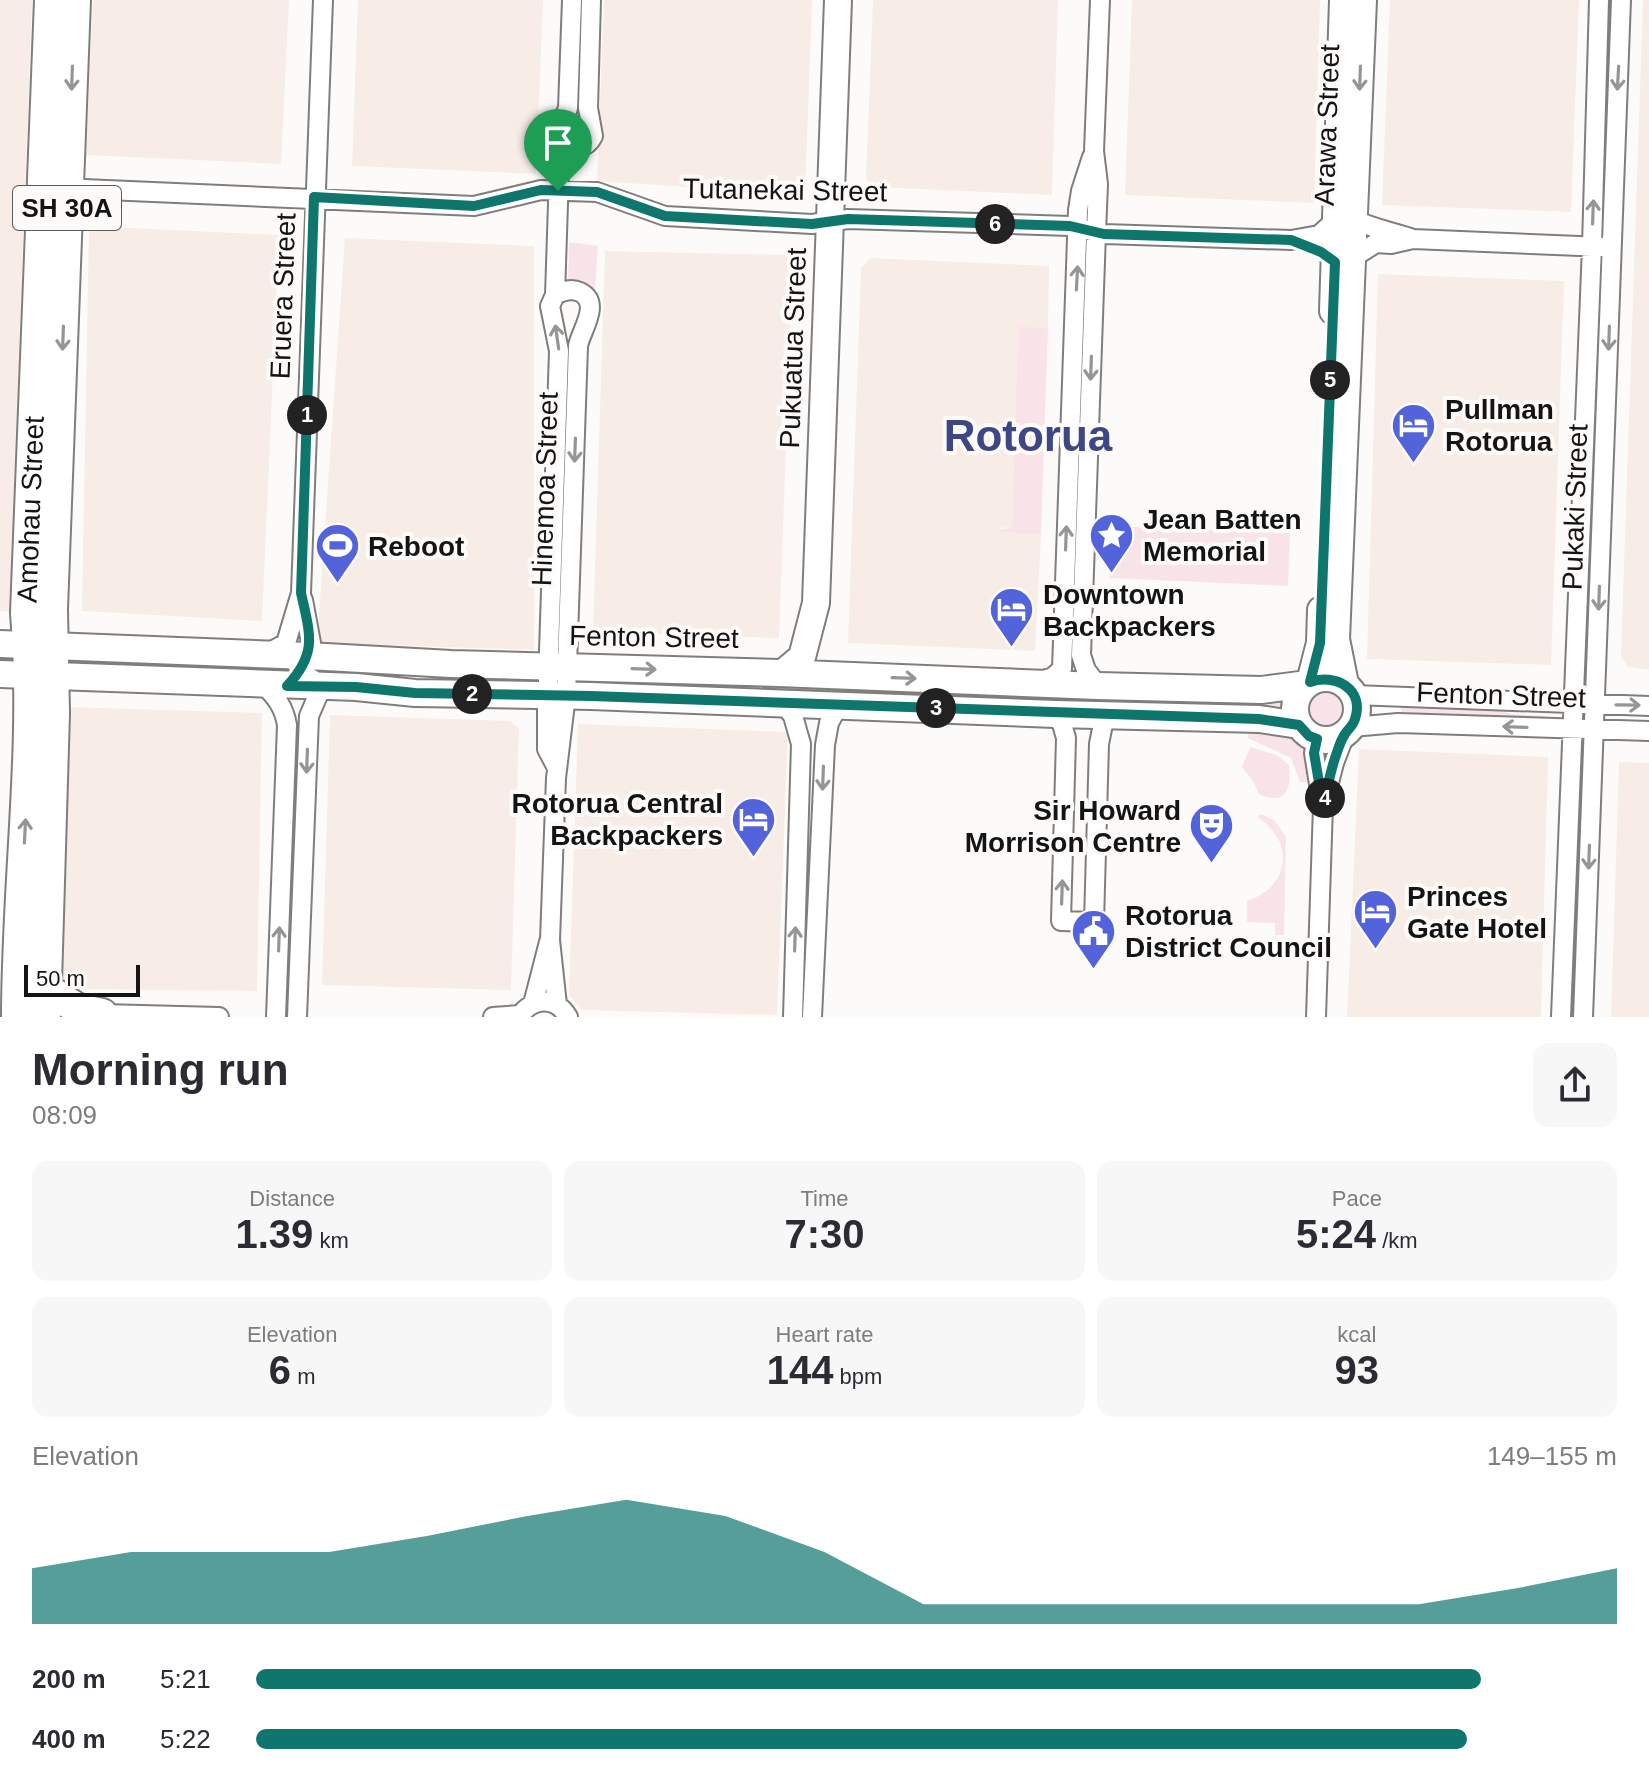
<!DOCTYPE html>
<html lang="en">
<head>
<meta charset="utf-8">
<style>
	:root { --surface:#fff; --page:#f7f7f7; --text:#2b2b33; --muted:#7c7c81; --accent:#0f766e }
	body { margin:0; font-family:Arial,sans-serif; background:var(--page); color:var(--text); height:100vh; display:flex; flex-direction:column; font-size:30px; white-space:nowrap }
	* { box-sizing:border-box; margin:0 }
	p { font-size:26px; color:var(--muted) }
	.icon { flex:none; width:44px; height:44px; fill:none; stroke:currentColor; stroke-width:2; stroke-linecap:round; stroke-linejoin:round }
	.map { position:relative; height:1017px; overflow:hidden }
	.panel { display:flex; flex-direction:column; background:var(--surface); flex:1 }
	.panel>* { flex:none }
	.scale { position:absolute; left:24px; bottom:20px; width:116px; box-sizing:border-box; padding-left:8px; border:4px solid #151414; border-top:0; font-size:22px; line-height:28px; white-space:nowrap; color:#151414; -webkit-text-stroke:6px #fdfbf9; paint-order:stroke }
	.pin { position:absolute; display:grid; place-items:center; width:68px; height:68px; color:#fff; margin:-82px -34px; border-radius:50% 50% 50% 0; rotate:-45deg; box-shadow:0 0 8px #0007 }
	.pin .icon { rotate:45deg }
	.km { position:absolute; width:40px; height:40px; margin:-20px; border-radius:50%; background:#222; color:#fff; font-size:22px; line-height:40px; text-align:center }
	.round { display:grid; place-items:center; flex:none; width:84px; height:84px; border-radius:16px; background:var(--page) }
	.headline { display:flex; align-items:center; justify-content:space-between; height:136px; padding:0 32px }
	h1 { font-size:44px; font-weight:600; line-height:60px }
	.metrics { display:grid; grid-template-columns:repeat(3,1fr); gap:12px; height:136px; padding:8px 32px }
	.metrics div { display:grid; align-content:center; border-radius:16px; background:var(--page); text-align:center }
	.metrics b { font-size:40px; font-weight:600 }
	.metrics small { font-size:22px; font-weight:400 }
	.metrics p { font-size:22px }
	.chart { height:224px; padding:16px 32px }
	.chart p { display:flex; justify-content:space-between }
	.chart svg { width:100%; height:144px; margin-top:8px; fill:var(--accent); opacity:.7 }
	ul { padding:0 32px; list-style:none; font-size:26px }
	li { display:grid; grid-template-columns:128px 96px 1fr; align-items:center; height:60px }
	li i { height:20px; border-radius:10px; background:var(--accent) }
	.map>svg:first-child { display:block }
	.built { fill:#f7ede6 }
	.green { fill:#f8e3e9 }
	.lines { fill:none; stroke-linecap:round; stroke-linejoin:round }
	.minor-casing { stroke:#807e7c; stroke-width:22 }
	.secondary-casing { stroke:#807e7c; stroke-width:30 }
	.primary-casing { stroke:#807e7c; stroke-width:34 }
	.minor { stroke:#fff; stroke-width:18 }
	.secondary { stroke:#fff; stroke-width:26 }
	.primary { stroke:#fff; stroke-width:30 }
	.oneway { stroke:#969595 }
	.route-casing { stroke:#fff; stroke-width:16 }
	.route { stroke:#0f766e; stroke-width:10 }
	.labels { text-anchor:middle; dominant-baseline:central; stroke-width:8; stroke-linejoin:round; paint-order:stroke }
	.shield { fill:#fdfbf9; stroke:#5b5959; stroke-width:2 }
	.shield-label { font-size:26px; font-weight:bold; fill:#151414 }
	.street-label { font-size:28px; fill:#151414; stroke:#fdfbf9 }
	.poi-label { font-size:28px; font-weight:bold; fill:#151414; stroke:#fdfbf9; text-anchor:start }
	.town-label { font-size:44px; font-weight:bold; fill:#3c4783; stroke:#fdfbf9 }
</style>
</head>
<body>
<div class="map">
<svg width="1649" height="1017" viewBox="0 0 1649 1017">
	<rect width="100%" height="100%" fill="#fdfbf9"/>
	<path class="built" d="M 0,0 L 32,0 L 9,612 L 0,611 Z
		M 93,0 L 289,0 L 281,164 L 86,155 Z
		M 358,0 L 543,0 L 536,174 L 352,166 Z
		M 604,0 L 812,0 L 805,195 L 597,181 Z
		M 873,0 L 1058,0 L 1052,195 L 874,187 L 866,179 Z
		M 1132,0 L 1320,0 L 1314,203 L 1125,195 Z
		M 1390,0 L 1579,0 L 1571,212 L 1382,205 Z
		M 1643,0 L 1649,0 L 1649,670 L 1628,667 L 1621,656 Z
		M 89,226 L 279,235 L 262,621 L 82,611 Z
		M 345,238 L 534,246 L 534,650 L 317,643 Z
		M 605,251 L 793,255 L 779,638 L 593,632 Z
		M 870,258 L 1049,266 L 1048,328 L 1018,328 L 1012,527 L 1000,528 L 1000,532 L 1041,534 L 1035,651 L 848,643 L 861,268 Z
		M 1378,274 L 1564,281 L 1551,665 L 1367,659 Z
		M 68,707 L 262,713 L 257,991 L 79,989 L 58,977 Z
		M 330,715 L 510,721 L 519,729 L 511,990 L 322,985 Z
		M 578,724 L 788,732 L 777,1015 L 582,1010 L 569,995 Z
		M 1359,749 L 1548,757 L 1541,1017 L 1347,1017 Z
		M 1619,762 L 1649,763 L 1649,1017 L 1611,1017 Z"/>
	<path class="green" d="M 569,242 L 598,246 L 595,289 L 568,279 Z
		M 1018,327 L 1048,328 L 1041,534 L 1000,532 L 999,530 L 1012,527 Z
		M 1111,526 L 1290,533 L 1288,586 L 1109,578 Z
		M1304 708a23 23 0 1 1 46 0a23 23 0 1 1-46 0Z
		M 959,690 L 1285,697 L 1284,715 L 959,700 Z
		M 1402,704 L 1485,707 L 1512,714 L 1545,716 L 1559,722 L 1401,716 Z
		M 1247,726 L 1297,737 L 1304,748 L 1312,782 L 1300,782 L 1291,758 L 1248,738 Z
		M 1250,747 L 1277,755 L 1289,765 C 1292,788 1286,807 1259,794 L 1253,781 L 1242,767 Z
		M 1261,814 L 1274,820 L 1286,837 L 1284,935 L 1275,935 L 1275,923 L 1247,922 L 1247,901 C 1291,886 1295,841 1257,817 Z"/>
	<g class="lines">
		<defs>
			<path id="minor" d="M 560,143 C 571,151 587,149 593,136 L 588,108 L 591,0
				M 61,188 L 474,206 L 541,190 L 597,192 L 665,216 L 812,224 L 848,219 L 1070,226 L 1104,234 L 1291,240 L 1319,235 L 1337,219
				M 1355,220 C 1374,229 1393,232 1413,239
				M 1354,257 L 1376,243 L 1391,244 L 1413,239 L 1604,247
				M 555,295 C 562,291 571,288 580,292 C 602,303 581,330 578,346 L 566,695 L 556,778 L 550,940 L 557,1005
				M 303,600 L 311,643 L 304,665
				M 288,650 L 301,671 L 322,686 L 309,716 L 297,1017
				M 268,653 L 286,643 L 301,593 L 323,0
				M 1037,682 L 1053,677 L 1062,669 L 1078,210 L 1081,191 L 1092,157
				M 264,685 C 276,697 284,707 287,725 L 276,1017
				M 1098,686 L 1086,670 L 1081,655 L 1096,233 L 1098,184 L 1094,151 L 1100,0
				M 1354,695 L 1649,706
				M 783,702 L 793,716 L 801,744 L 793,1017
				M 1055,714 L 1062,724 L 1066,738 L 1061,921 L 1094,922 L 1099,744 L 1103,724 L 1113,715
				M 1352,727 L 1398,723 L 1649,731
				M 1317,739 L 1314,753 L 1322,803
				M 557,768 L 547,749 L 547,711 L 559,351 L 550,306 L 555,295 L 560,143 L 557,135 L 568,108 L 572,0
				M 533,1004 L 549,942
				M 102,1014 L 219,1017
				M 493,1017 L 520,1015
				M 519,1017 C 532,997 556,996 568,1017
				M 812,1017 L 825,745 L 829,723 L 839,704
				M 1316,1017 L 1323,806 L 1334,763 L 1345,734
				M 1561,1017 L 1592,246 L 1599,0
				M 1583,1017 L 1621,0"/>
			<path id="secondary" d="M 1333,311 L 1343,0
				M 0,644 L 308,656 L 451,664 L 779,673 L 1098,686 L 1261,690 L 1307,684
				M 783,673 L 802,657 L 816,603 L 838,0
				M 0,674 L 356,687 L 415,693 L 591,696 L 1055,714 L 1259,719 L 1299,725
				M1295 709a31 31 0 1 1 62 0a31 31 0 1 1-62 0Z
				M 1310,682 L 1320,643 L 1321,610
				M 1345,684 L 1336,639 L 1363,0"/>
			<g id="primary">
				<path d="M 47,989 L 78,1009 L 102,1014"/>
				<path id="s1" d="M 17,1017 C 17,882 37,748 26,613 L 50,0"/>
				<path d="M 45,1017 L 54,713 L 52,609 L 75,0"/>
			</g>
		</defs>
		<use href="#minor" class="minor-casing"/>
		<use href="#secondary" class="secondary-casing"/>
		<use href="#primary" class="primary-casing"/>
		<use href="#minor" class="minor"/>
		<use href="#secondary" class="secondary"/>
		<use href="#primary" class="primary"/>
	</g>
	<defs><path id="oneway-shaft" d="M-6 0H5M1.5-3L5.5 0L1.5 3" fill="none" stroke-width="1.6" stroke-linecap="round" stroke-linejoin="round" transform="scale(2)"/></defs>
	<g class="oneway">
		<use href="#oneway-shaft" transform="translate(72 78) rotate(92)"/>
		<use href="#oneway-shaft" transform="translate(1360 78) rotate(92)"/>
		<use href="#oneway-shaft" transform="translate(1618 78) rotate(93)"/>
		<use href="#oneway-shaft" transform="translate(1593 212) rotate(-88)"/>
		<use href="#oneway-shaft" transform="translate(1077 278) rotate(-87)"/>
		<use href="#oneway-shaft" transform="translate(557 337) rotate(-98)"/>
		<use href="#oneway-shaft" transform="translate(63 338) rotate(92)"/>
		<use href="#oneway-shaft" transform="translate(1609 338) rotate(92)"/>
		<use href="#oneway-shaft" transform="translate(1091 368) rotate(92)"/>
		<use href="#oneway-shaft" transform="translate(575 450) rotate(92)"/>
		<use href="#oneway-shaft" transform="translate(1066 538) rotate(-88)"/>
		<use href="#oneway-shaft" transform="translate(1599 598) rotate(92)"/>
		<use href="#oneway-shaft" transform="translate(644 669) rotate(2)"/>
		<use href="#oneway-shaft" transform="translate(904 678) rotate(2)"/>
		<use href="#oneway-shaft" transform="translate(1628 705) rotate(1)"/>
		<use href="#oneway-shaft" transform="translate(1515 727) rotate(-178)"/>
		<use href="#oneway-shaft" transform="translate(307 761) rotate(92)"/>
		<use href="#oneway-shaft" transform="translate(823 778) rotate(92)"/>
		<use href="#oneway-shaft" transform="translate(25 831) rotate(-87)"/>
		<use href="#oneway-shaft" transform="translate(1589 857) rotate(92)"/>
		<use href="#oneway-shaft" transform="translate(1062 892) rotate(-88)"/>
		<use href="#oneway-shaft" transform="translate(279 939) rotate(-88)"/>
		<use href="#oneway-shaft" transform="translate(795 939) rotate(-88)"/>
	</g>
	<g class="lines">
		<defs>
			<path id="route" d="M 541,190 L 597,192 L 665,216 L 812,224 L 848,219 L 1070,226 L 1104,234 L 1291,240 L 1321,252 L 1335,262 L 1320,643 L 1310,682 C 1335,673 1365,689 1355,719 C 1353,726 1348,729 1345,734 C 1340,741 1338,750 1335,758 C 1330,773 1327,790 1323,806 L 1314,753 L 1317,739 L 1309,736 L 1299,725 L 1259,719 L 591,696 L 415,693 L 356,687 L 287,686 C 318,653 310,634 301,593 L 314,197 L 474,206 Z"/>
		</defs>
		<use href="#route" class="route-casing"/>
		<use href="#route" class="route"/>
	</g>
	<defs>
		<symbol id="hotel-pin" viewBox="-11 -11 22 30"><path d="M0 17L-7.5 6A9.5 9.5 0 1 1 7.5 6Z" fill="#5363d9" stroke="#fdfbf9"/><path d="M-6-4.5h1.5V1H6V5H4.5V3h-9V5H-6ZM-4 0a1.8 1.8 0 1 1 3.6 0ZM.5 0V-2.5h3Q6-2.5 6 0Z" fill="#fff"/></symbol>
		<symbol id="sight-pin" viewBox="-11 -11 22 30"><path d="M0 17L-7.5 6A9.5 9.5 0 1 1 7.5 6Z" fill="#5363d9" stroke="#fdfbf9"/><path d="M0-6L1.8-2.2L6-1.7L2.9 1.2L3.7 5.4L0 3.3L-3.7 5.4L-2.9 1.2L-6-1.7L-1.8-2.2Z" fill="#fff"/></symbol>
		<symbol id="stadium-pin" viewBox="-11 -11 22 30"><path d="M0 17L-7.5 6A9.5 9.5 0 1 1 7.5 6Z" fill="#5363d9" stroke="#fdfbf9"/><path d="M0-5a6.5 5 0 1 0 0 10a6.5 5 0 1 0 0-10ZM-3.5-1.8h7v3.6h-7Z" fill="#fff"/></symbol>
		<symbol id="theatre-pin" viewBox="-11 -11 22 30"><path d="M0 17L-7.5 6A9.5 9.5 0 1 1 7.5 6Z" fill="#5363d9" stroke="#fdfbf9"/><path d="M-5-5.5Q0-4 5-5.5V0Q5 5 0 6Q-5 5-5 0ZM-3.3-2.5H-1v1.5H-3.3ZM1-2.5H3.3v1.5H1ZM-2.8 1Q0 5.5 2.8 1Z" fill="#fff"/></symbol>
		<symbol id="civic-pin" viewBox="-11 -11 22 30"><path d="M0 17L-7.5 6A9.5 9.5 0 1 1 7.5 6Z" fill="#5363d9" stroke="#fdfbf9"/><path d="M-.6-6.5H3V-4.5H.6V-3L4-1V1h2V6H-6V1h2V-1L-.6-3ZM-1.2 2.5V6h2.4V2.5Z" fill="#fff"/></symbol>
	</defs>
	<g fill-rule="evenodd">
		<use href="#hotel-pin" x="1388" y="400" width="51" height="69"/>
		<use href="#sight-pin" x="1086" y="510" width="51" height="69"/>
		<use href="#stadium-pin" x="312" y="520" width="51" height="69"/>
		<use href="#hotel-pin" x="986" y="584" width="51" height="69"/>
		<use href="#hotel-pin" x="728" y="794" width="51" height="69"/>
		<use href="#theatre-pin" x="1186" y="800" width="51" height="69"/>
		<use href="#hotel-pin" x="1350" y="886" width="51" height="69"/>
		<use href="#civic-pin" x="1068" y="906" width="51" height="69"/>
	</g>
	<g class="labels">
		<rect class="shield" x="13" y="186" width="108" height="44" rx="6"/>
		<g class="shield-label">
			<text x="67" y="208">SH 30A</text>
		</g>
		<g class="street-label">
			<text transform="translate(1327 125) rotate(-88)">Arawa Street</text>
			<text transform="translate(785 190) rotate(1)">Tutanekai Street</text>
			<text transform="translate(283 296) rotate(-88)">Eruera Street</text>
			<text transform="translate(793 348) rotate(-88)">Pukuatua Street</text>
			<text transform="translate(545 489) rotate(-88)">Hinemoa Street</text>
			<text transform="translate(1575 507) rotate(-88)">Pukaki Street</text>
			<text stroke="none"><textPath href="#s1" startOffset="508">Amohau Street</textPath></text>
			<text transform="translate(654 637) rotate(1)">Fenton Street</text>
			<text transform="translate(1501 695) rotate(2)">Fenton Street</text>
		</g>
		<g class="poi-label">
			<text x="1445" y="409">Pullman<tspan x="1445" dy="32">Rotorua</tspan></text>
			<text x="1143" y="519">Jean Batten<tspan x="1143" dy="32">Memorial</tspan></text>
			<text x="368" y="546">Reboot</text>
			<text x="1043" y="594">Downtown<tspan x="1043" dy="32">Backpackers</tspan></text>
			<text x="723" y="803" text-anchor="end">Rotorua Central<tspan x="723" dy="32">Backpackers</tspan></text>
			<text x="1181" y="810" text-anchor="end">Sir Howard<tspan x="1181" dy="32">Morrison Centre</tspan></text>
			<text x="1407" y="896">Princes<tspan x="1407" dy="32">Gate Hotel</tspan></text>
			<text x="1125" y="915">Rotorua<tspan x="1125" dy="32">District Council</tspan></text>
		</g>
		<g class="town-label">
			<text x="1028" y="435">Rotorua</text>
		</g>
	</g>
</svg>
<div class="scale">50 m</div>
<div class="pin" style="left:558px;top:191px;background:#1e9e55"><svg class="icon" aria-label="arrive" viewBox="0 0 24 24"><path d="M6 21V4h12l-3 4 3 4H6"/></svg></div>
<b class="km" style="left:307px;top:415px">1</b>
<b class="km" style="left:472px;top:694px">2</b>
<b class="km" style="left:936px;top:708px">3</b>
<b class="km" style="left:1325px;top:798px">4</b>
<b class="km" style="left:1330px;top:380px">5</b>
<b class="km" style="left:995px;top:224px">6</b>
</div>
<section class="panel">
<div class="headline"><div><h1>Morning run</h1><p>08:09</p></div><a class="round"><svg class="icon" aria-label="share" viewBox="0 0 24 24"><path d="M12 15V3M7 8l5-5 5 5M5 13v7h14v-7"/></svg></a></div>
<div class="metrics">
<div><p>Distance</p><b>1.39<small> km</small></b></div>
<div><p>Time</p><b>7:30</b></div>
<div><p>Pace</p><b>5:24<small> /km</small></b></div>
</div>
<div class="metrics">
<div><p>Elevation</p><b>6<small> m</small></b></div>
<div><p>Heart rate</p><b>144<small> bpm</small></b></div>
<div><p>kcal</p><b>93</b></div>
</div>
<div class="chart"><p><span>Elevation</span>149–155 m</p>
<svg viewBox="0 0 160 44" preserveAspectRatio="none"><path d="M0 44V27L10 22L20 22L30 22L40 17L50 11L60 6L70 11L80 22L90 38L100 38L110 38L120 38L130 38L140 38L150 33L160 27V44z"/></svg>
</div>
<ul>
<li><b>200 m</b>5:21<i style="width:90%"></i></li>
<li><b>400 m</b>5:22<i style="width:89%"></i></li>
</ul>
</section>
</body>
</html>
